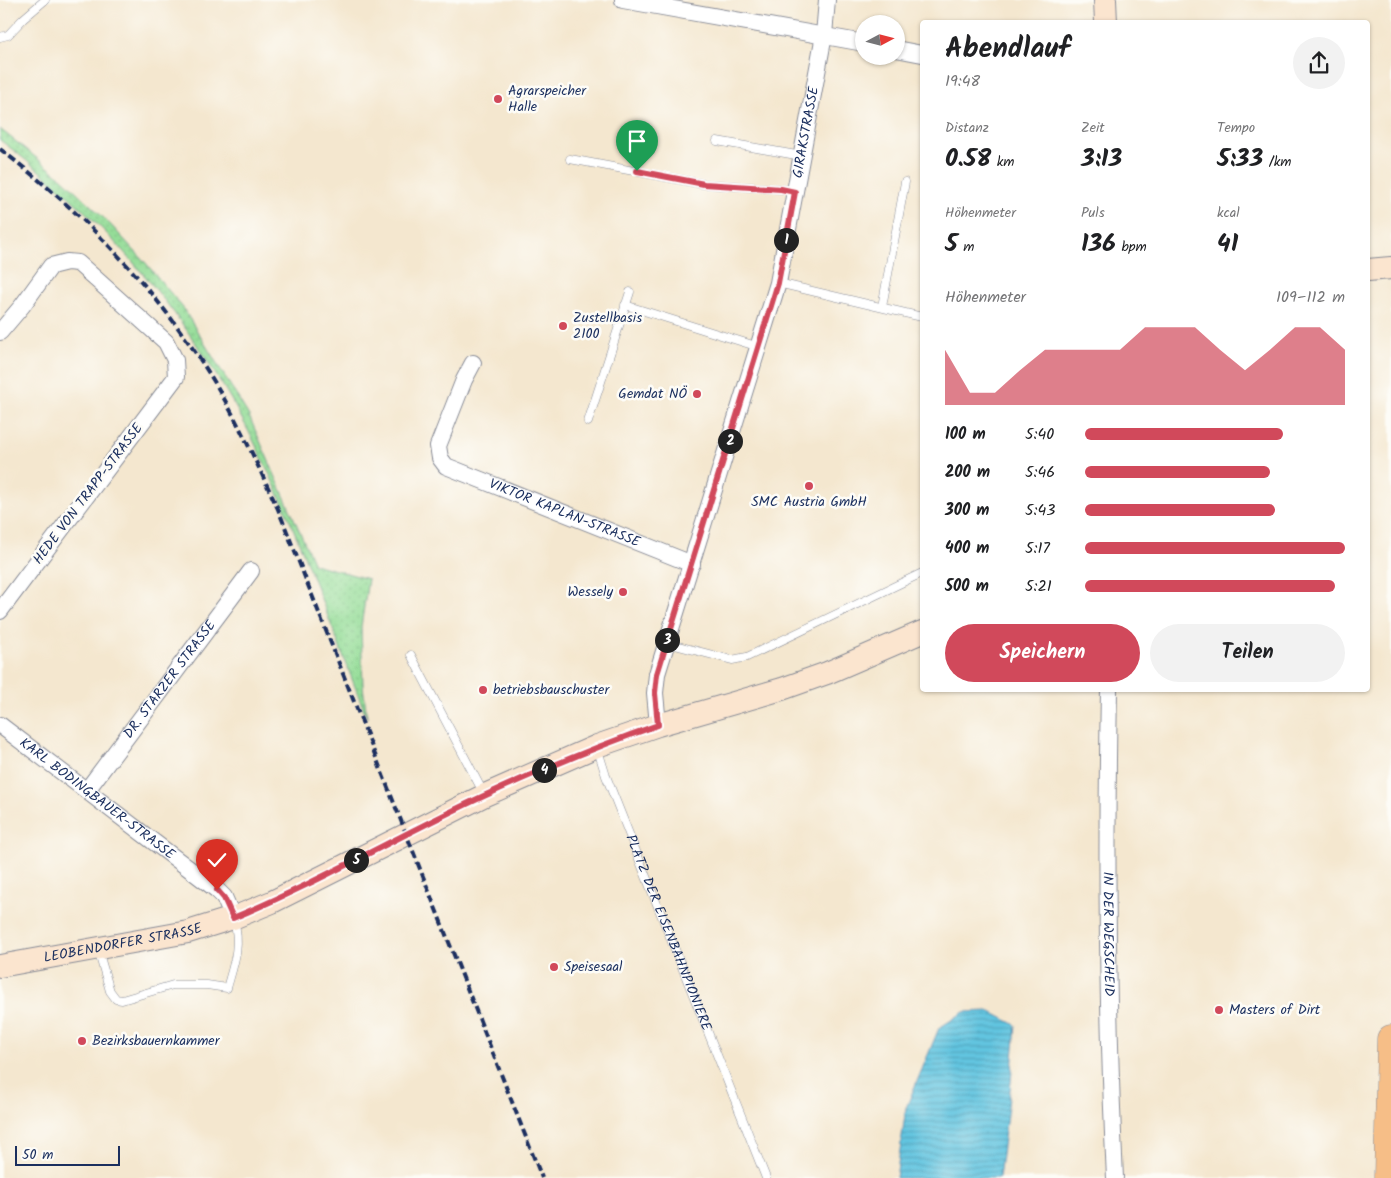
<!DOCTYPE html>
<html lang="de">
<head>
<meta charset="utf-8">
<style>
	:root { --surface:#fff; --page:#f2f2f2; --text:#202124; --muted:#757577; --accent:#d1495b }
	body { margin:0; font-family:Kalam,sans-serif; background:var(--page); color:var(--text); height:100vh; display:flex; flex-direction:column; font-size:19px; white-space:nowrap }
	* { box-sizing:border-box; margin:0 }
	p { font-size:16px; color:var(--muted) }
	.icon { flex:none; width:28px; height:28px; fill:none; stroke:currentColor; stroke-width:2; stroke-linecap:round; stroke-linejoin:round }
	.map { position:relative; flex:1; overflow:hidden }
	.drawer { position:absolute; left:920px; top:20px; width:450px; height:672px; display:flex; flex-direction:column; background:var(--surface); border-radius:5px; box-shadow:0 1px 4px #0004 }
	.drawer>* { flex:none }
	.needle { width:32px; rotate:83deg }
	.buttons { position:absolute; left:855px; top:15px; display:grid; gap:10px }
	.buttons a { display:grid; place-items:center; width:50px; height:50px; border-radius:50%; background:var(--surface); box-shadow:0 1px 4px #0004; font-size:25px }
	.scale { position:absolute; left:15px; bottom:12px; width:105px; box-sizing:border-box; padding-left:5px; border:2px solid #1b2f5e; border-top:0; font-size:14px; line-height:18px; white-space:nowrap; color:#1b2f5e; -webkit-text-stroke:4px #fdfcf7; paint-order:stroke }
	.pin { position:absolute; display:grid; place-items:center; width:42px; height:42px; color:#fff; margin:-51px -21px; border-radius:50% 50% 50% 0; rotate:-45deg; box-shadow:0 0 5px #0007 }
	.pin .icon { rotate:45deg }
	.km { position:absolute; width:25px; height:25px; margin:-12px; border-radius:50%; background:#222; color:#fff; font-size:14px; line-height:25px; text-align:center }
	.round { display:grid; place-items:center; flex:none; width:52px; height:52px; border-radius:26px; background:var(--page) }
	.summary { display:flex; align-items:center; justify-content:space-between; height:85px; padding:0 25px }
	h1 { font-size:28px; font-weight:700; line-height:38px }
	.figures { display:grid; grid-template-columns:repeat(3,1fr); gap:8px; height:85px; padding:5px 25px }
	.figures div { display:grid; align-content:center }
	.figures b { font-size:25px; font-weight:700 }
	.figures small { font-size:14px; font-weight:400 }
	.figures p { font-size:14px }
	.chart { height:140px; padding:10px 25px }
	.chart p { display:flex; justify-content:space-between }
	.chart svg { width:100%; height:90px; margin-top:5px; fill:var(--accent); opacity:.7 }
	.primary-button { display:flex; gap:10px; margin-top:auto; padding:10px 25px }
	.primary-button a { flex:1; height:58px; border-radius:30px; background:var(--accent); color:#fff; font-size:20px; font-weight:700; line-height:58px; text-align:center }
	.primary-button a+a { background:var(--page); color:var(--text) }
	ul { padding:0 25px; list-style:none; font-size:16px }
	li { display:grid; grid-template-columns:80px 60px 1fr; align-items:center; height:38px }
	li i { height:12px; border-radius:6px; background:var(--accent) }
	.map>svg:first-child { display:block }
	.grass { fill:url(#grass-dots); stroke:#58867b }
	.water { fill:url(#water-rules); stroke:#3e7a9f }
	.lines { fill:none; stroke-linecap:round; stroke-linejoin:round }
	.lane-casing { stroke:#888b96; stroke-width:9 }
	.street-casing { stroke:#888b96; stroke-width:18 }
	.secondary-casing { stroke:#888b96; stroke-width:24 }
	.highway-casing { stroke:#888b96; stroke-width:29 }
	.lane { stroke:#fff; stroke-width:8 }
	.street { stroke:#fff; stroke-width:16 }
	.secondary { stroke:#fbe5cf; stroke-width:22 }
	.highway { stroke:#f6be87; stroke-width:28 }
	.rail { stroke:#1b2f5e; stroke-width:4; stroke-dasharray:8 4; stroke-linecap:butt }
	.route-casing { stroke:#fff; stroke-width:10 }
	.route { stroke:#d1495b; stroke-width:6 }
	.poi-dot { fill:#d1495b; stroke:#fdfcf7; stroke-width:2 }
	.labels { text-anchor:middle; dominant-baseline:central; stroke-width:5; stroke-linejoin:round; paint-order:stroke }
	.poi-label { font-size:14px; fill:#1b2f5e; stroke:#fdfcf7; text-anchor:start }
	.street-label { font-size:14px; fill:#1b2f5e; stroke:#fdfcf7 }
</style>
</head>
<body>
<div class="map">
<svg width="1391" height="1178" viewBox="0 0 1391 1178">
	<defs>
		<pattern id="grass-dots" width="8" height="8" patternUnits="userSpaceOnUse" patternTransform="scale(1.25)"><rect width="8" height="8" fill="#95dd98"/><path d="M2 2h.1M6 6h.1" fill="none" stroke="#80be85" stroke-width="1.8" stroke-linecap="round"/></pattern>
		<pattern id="water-rules" width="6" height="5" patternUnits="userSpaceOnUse" patternTransform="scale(1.25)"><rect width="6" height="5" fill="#62c5e0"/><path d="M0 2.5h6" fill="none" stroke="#50a0b9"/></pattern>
	</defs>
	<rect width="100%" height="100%" fill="#fdfcf7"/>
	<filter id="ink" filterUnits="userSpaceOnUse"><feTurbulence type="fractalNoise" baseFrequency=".02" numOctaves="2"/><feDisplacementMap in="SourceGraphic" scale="10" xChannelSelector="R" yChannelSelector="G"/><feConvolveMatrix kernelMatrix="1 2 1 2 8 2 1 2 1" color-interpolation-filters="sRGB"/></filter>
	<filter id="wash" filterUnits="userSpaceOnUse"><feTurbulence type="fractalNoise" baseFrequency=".0096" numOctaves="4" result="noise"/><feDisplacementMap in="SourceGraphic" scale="20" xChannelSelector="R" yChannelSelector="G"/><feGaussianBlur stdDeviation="1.12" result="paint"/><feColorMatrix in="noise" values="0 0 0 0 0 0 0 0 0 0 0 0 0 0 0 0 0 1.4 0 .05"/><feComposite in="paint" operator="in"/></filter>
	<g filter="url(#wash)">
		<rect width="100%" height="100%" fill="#f4e7cf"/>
		<path class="grass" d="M 0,129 L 63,179 L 107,221 L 145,262 L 183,308 L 249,416 L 314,564 L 368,579 L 361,627 L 363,686 L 367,718 C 345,661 323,603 300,545 C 281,499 261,452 236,408 C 174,299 100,215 0,140 Z"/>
		<path class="water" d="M 989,1011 L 1016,1025 L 1011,1082 L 999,1178 L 896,1178 L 906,1108 L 939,1028 L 964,1012 Z"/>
	</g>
	<g filter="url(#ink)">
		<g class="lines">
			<defs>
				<g id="lane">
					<path d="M 0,37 L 8,35 L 23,19 L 45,0"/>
					<path d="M 717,141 L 802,156"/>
					<path d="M 570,159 L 703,184 L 781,189 L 795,191"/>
					<path d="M 778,283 L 922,317"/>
					<path d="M 625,305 L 759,347"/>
					<path d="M 882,307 L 905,182"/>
					<path d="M 588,422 L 630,292"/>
					<path d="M 667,643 L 732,660 L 747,657 L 922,573"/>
					<path d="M 411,655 L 484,794"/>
					<path id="s1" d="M 597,747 L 606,776 L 766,1178"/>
					<path d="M 98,950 L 110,991 L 116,999 L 122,1000 L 173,985 L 207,985 L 227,988 C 234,963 241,946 234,920"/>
				</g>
				<g id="street">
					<path d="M 623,0 L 864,43"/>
					<path d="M 896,49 L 922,54"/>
					<path d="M 0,332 L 22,306 L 51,266 L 67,262 L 78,263 L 166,342 L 175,360 L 176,377 L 0,611"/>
					<path id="s2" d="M 473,363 L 464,380 L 438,446 L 440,458 L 446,466 L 692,564"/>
					<path id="s3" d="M 1109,690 C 1106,853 1107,1016 1115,1178"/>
					<path id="s4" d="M 0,725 L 217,890 L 224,897 L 233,918"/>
					<path id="s5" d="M 658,725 L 655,693 L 657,674 L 778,283 L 824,35 L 827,0"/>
					<path id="s6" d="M 87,790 L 251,571"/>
				</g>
				<g id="secondary">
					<path d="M 1105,0 L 1106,22"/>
					<path d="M 1368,270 L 1391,268"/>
					<path id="s7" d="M 0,966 L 188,932 L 233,918 L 272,902 L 485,795 L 597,746 L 658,725 L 782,689 L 827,673 L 922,632"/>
				</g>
				<path id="highway" d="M 1388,1178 L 1391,1039"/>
			</defs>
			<use href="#lane" class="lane-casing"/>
			<use href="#street" class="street-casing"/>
			<use href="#secondary" class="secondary-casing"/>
			<use href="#highway" class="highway-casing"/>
			<use href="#lane" class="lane"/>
			<use href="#street" class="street"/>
			<use href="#secondary" class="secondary"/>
			<use href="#highway" class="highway"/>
			<path class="rail" d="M 0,149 C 85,214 159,291 215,383 C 239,423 258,466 278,509 L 542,1178"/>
		</g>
	</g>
	<g class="lines" filter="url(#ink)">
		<defs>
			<path id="route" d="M 217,890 L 224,898 L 233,918 C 320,882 401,834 486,795 C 543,769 600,745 658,725 L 655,693 L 657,674 L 778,283 L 795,192 L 781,189 L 704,184 L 637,171"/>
		</defs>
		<use href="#route" class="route-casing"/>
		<use href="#route" class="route"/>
	</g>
	<g class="poi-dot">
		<circle cx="498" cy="99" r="5"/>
		<circle cx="563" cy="326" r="5"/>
		<circle cx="697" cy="394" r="5"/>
		<circle cx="809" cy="486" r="5"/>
		<circle cx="623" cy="592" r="5"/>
		<circle cx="483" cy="690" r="5"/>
		<circle cx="554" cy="967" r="5"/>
		<circle cx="1219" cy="1010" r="5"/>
		<circle cx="82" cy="1041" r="5"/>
	</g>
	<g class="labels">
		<g class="poi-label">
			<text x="508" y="91">Agrarspeicher<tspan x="508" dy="16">Halle</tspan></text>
			<text x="573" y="318">Zustellbasis<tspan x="573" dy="16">2100</tspan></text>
			<text x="687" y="394" text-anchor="end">Gemdat NÖ</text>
			<text x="809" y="502" text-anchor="middle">SMC Austria GmbH</text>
			<text x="613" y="592" text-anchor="end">Wessely</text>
			<text x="493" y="690">betriebsbauschuster</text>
			<text x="564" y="967">Speisesaal</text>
			<text x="1229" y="1010">Masters of Dirt</text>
			<text x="92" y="1041">Bezirksbauernkammer</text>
		</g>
		<g class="street-label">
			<text stroke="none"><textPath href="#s5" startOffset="614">GIRAKSTRASSE</textPath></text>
			<text transform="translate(88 494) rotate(-53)">HEDE VON TRAPP-STRASSE</text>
			<text stroke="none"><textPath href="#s2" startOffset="240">VIKTOR KAPLAN-STRASSE</textPath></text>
			<text stroke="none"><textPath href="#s6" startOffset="138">DR. STARZER STRASSE</textPath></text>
			<text stroke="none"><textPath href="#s4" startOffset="122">KARL BODINGBAUER-STRASSE</textPath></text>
			<text stroke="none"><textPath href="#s1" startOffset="199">PLATZ DER EISENBAHNPIONIERE</textPath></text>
			<text stroke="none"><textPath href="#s3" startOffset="244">IN DER WEGSCHEID</textPath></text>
			<text stroke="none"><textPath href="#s7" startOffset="125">LEOBENDORFER STRASSE</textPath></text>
		</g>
	</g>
</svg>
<div class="buttons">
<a><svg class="needle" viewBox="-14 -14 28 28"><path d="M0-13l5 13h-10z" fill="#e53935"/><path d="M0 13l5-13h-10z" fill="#757577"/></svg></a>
</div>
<div class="scale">50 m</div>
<div class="pin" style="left:637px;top:171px;background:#1e9e55"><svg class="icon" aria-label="arrive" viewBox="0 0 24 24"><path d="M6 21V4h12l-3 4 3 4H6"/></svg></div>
<div class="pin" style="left:217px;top:890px;background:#d93025"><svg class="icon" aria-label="check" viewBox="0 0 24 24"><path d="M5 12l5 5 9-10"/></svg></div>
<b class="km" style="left:786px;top:240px">1</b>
<b class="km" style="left:730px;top:441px">2</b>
<b class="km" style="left:667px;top:640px">3</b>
<b class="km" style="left:544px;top:770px">4</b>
<b class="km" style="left:356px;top:860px">5</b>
<section class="drawer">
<div class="summary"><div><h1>Abendlauf</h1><p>19:48</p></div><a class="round"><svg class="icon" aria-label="share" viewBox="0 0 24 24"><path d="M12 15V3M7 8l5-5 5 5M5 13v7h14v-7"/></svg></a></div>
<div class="figures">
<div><p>Distanz</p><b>0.58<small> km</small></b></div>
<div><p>Zeit</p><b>3:13</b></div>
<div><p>Tempo</p><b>5:33<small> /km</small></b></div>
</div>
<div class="figures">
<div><p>Höhenmeter</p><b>5<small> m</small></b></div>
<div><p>Puls</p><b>136<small> bpm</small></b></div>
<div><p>kcal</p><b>41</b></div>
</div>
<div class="chart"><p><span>Höhenmeter</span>109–112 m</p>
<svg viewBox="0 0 160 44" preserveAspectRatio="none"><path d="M0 44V17L10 38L20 38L30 27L40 17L50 17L60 17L70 17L80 6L90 6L100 6L110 17L120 27L130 17L140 6L150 6L160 17V44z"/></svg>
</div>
<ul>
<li><b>100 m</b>5:40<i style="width:76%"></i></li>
<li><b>200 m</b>5:46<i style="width:71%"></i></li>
<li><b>300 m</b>5:43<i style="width:73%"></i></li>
<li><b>400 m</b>5:17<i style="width:100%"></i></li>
<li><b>500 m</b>5:21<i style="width:96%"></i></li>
</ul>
<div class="primary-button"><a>Speichern</a><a>Teilen</a></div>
</section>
</div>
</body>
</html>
